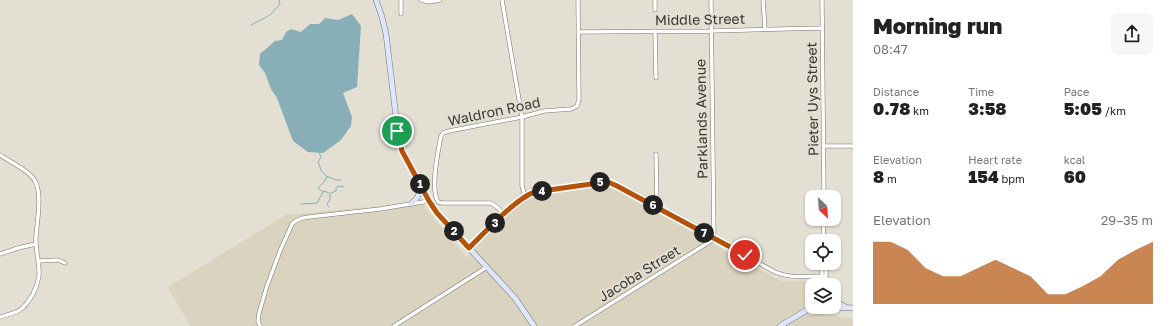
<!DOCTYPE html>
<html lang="en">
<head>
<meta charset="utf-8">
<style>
	:root { --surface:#fff; --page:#f6f6f6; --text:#222; --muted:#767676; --accent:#b45309 }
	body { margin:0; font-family:"Golos Text",sans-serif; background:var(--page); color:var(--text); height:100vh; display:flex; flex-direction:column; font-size:15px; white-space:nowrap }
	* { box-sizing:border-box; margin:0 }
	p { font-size:13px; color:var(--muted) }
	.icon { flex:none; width:22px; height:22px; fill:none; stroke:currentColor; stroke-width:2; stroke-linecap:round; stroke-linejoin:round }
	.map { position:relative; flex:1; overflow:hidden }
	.drawer { display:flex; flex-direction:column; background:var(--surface); width:320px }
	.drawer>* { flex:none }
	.needle { width:26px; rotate:155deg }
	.buttons { position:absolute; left:805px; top:190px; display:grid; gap:8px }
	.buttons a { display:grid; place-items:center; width:36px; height:36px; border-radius:8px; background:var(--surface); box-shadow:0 1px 3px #0004; font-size:20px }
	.pin { position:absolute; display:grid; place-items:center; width:34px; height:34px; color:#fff; margin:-17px; border:2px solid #fff; border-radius:50%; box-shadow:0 1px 4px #0007 }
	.km { position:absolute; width:20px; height:20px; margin:-10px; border-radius:50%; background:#222; color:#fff; font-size:11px; line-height:20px; text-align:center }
	.round { display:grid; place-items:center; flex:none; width:42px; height:42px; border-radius:8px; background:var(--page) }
	.head { display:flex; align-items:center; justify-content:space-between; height:68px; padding:0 20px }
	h1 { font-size:22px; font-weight:800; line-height:30px }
	.figures { display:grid; grid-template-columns:repeat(3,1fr); gap:6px; height:68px; padding:4px 20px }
	.figures div { display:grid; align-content:center }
	.figures b { font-size:17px; font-weight:800 }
	.figures small { font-size:11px; font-weight:400 }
	.figures p { font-size:11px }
	.chart { height:112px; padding:8px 20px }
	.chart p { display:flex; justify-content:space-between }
	.chart svg { width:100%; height:72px; margin-top:4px; fill:var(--accent); opacity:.7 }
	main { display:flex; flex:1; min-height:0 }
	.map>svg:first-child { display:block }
	.built { fill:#dad3c0 }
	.water { fill:#88afb7 }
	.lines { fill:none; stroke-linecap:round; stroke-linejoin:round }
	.stream { stroke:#88afb7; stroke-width:1 }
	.street-casing { stroke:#777368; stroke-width:4.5 }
	.secondary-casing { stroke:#777368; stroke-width:6 }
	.street { stroke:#fff; stroke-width:3.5 }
	.secondary { stroke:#dee6fd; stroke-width:5 }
	.route-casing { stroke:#fff; stroke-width:8 }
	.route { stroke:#b45309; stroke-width:5 }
	.labels { text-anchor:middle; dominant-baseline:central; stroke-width:4; stroke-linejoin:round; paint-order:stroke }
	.street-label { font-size:14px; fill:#393732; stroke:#e3dfd3 }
</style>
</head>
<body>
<main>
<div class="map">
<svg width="853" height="326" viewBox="0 0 853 326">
	<rect width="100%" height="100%" fill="#e3dfd3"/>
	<path class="built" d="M 606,185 L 781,281 L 817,281 L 817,285 L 812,285 L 812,307 L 818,307 L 819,314 L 853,319 L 853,326 L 190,326 L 168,287 L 286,215 L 421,202 L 467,258 L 483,239 L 504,218 L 527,199 L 569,190 Z"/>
	<path class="water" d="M 352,14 L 361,26 L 357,87 L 343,93 L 352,117 L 351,126 L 341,140 L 323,153 L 308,152 L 293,141 L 277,98 L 271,89 L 265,73 L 259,65 L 260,54 L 275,41 L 282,40 L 286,32 L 291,29 L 301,32 L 310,24 L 319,24 L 325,18 L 338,20 Z"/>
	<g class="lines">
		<path class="stream" d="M 251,25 L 270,15 L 280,4 L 279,0
			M 319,152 L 321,157 L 318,162 L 321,170 L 327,177 L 324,182 L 318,188 C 321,193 326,190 330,194 L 330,199 L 327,204 L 329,207
			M 326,176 L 336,180 L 341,180
			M 331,193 L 336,191 L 336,188 L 338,186 L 344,187
			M 301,204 L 317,203 L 323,192"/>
		<defs>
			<path id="street" d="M 401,0 L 401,14
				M 421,0 L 429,2 L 440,0
				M 502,0 L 522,117 L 522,186 L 525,196
				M 655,0 L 655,10
				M 763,0 L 765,29
				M 822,0 L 824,197
				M 655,31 L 656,78
				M 578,32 L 711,31 L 822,28
				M 823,146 L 853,146
				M 656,154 L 657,208
				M 0,155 C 10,162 31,171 36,183 C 42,197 37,221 36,237 C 35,250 40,263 39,276 C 38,282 36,288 33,294 C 23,311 19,312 0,317
				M 504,214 L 497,207 L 491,203 L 442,203 L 438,202 C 430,188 438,151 441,136 L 443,133 L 449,131 L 522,117 L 544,111 L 571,109 L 577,106 L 579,99 L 578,0
				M 823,241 L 824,219
				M 469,248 C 485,233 515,198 535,192 L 608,182 L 617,186 L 775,272 C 791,279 809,276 826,276
				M 0,254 L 18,248 L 36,244
				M 38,261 L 58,260 L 65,263
				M 822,263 L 822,285
				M 826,263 L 826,285
				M 260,326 L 258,321 L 259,313 L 267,286 L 280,251 L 292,224 C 297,219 302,218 309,217 L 380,209 L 429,201
				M 394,326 L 487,267
				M 575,326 L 714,239 L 711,0"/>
			<path id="secondary" d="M 376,0 L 382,17 L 386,34 L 399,142 L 408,162 L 429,201 L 437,213 L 515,298 L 534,326
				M 411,204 L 417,198 L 422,188
				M 834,303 L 842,305 L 845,307
				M 827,307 C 836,308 844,307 853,308
				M 780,326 L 812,307"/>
		</defs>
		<use href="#street" class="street-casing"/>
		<use href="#secondary" class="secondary-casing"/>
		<use href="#street" class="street"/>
		<use href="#secondary" class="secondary"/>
	</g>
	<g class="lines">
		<defs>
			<path id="route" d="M 397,131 L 402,151 L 429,201 L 437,213 L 469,248 C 484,233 516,198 535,192 L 605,182 L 608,182 L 617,186 L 745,255"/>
		</defs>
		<use href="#route" class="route-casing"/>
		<use href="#route" class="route"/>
	</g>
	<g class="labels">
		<g class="street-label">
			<text transform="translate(700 19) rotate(-1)">Middle Street</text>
			<text transform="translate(812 99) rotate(-91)">Pieter Uys Street</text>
			<text transform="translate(494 111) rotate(-12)">Waldron Road</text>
			<text transform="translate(701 119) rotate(-91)">Parklands Avenue</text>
			<text transform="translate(639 273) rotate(-32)">Jacoba Street</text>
		</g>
	</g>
</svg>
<div class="buttons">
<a><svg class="needle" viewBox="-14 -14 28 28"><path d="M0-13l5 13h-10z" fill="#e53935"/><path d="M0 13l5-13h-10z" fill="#767676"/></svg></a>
<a><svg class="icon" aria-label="locate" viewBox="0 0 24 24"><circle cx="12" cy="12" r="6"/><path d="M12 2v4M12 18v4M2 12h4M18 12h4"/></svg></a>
<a><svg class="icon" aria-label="layers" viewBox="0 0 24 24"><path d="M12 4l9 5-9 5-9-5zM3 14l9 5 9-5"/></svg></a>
</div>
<div class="pin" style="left:397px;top:131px;background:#1e9e55"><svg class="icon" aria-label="arrive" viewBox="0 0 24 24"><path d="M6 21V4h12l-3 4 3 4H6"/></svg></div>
<div class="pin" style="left:745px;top:255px;background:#d93025"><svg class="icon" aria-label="check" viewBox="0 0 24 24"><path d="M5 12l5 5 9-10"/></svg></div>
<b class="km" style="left:420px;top:184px">1</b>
<b class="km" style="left:454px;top:231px">2</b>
<b class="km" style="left:495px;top:223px">3</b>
<b class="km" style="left:542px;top:191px">4</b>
<b class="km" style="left:600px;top:182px">5</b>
<b class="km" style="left:653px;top:205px">6</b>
<b class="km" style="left:704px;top:233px">7</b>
</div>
<section class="drawer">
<div class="head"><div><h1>Morning run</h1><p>08:47</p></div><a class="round"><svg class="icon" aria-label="share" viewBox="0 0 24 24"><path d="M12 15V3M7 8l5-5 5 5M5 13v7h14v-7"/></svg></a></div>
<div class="figures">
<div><p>Distance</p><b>0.78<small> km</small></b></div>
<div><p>Time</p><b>3:58</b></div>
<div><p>Pace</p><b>5:05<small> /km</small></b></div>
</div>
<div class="figures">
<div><p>Elevation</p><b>8<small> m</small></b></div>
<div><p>Heart rate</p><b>154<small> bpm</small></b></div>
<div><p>kcal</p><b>60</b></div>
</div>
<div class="chart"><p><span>Elevation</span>29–35 m</p>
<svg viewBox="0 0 160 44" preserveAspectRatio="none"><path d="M0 44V6L10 6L20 11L30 22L40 27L50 27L60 22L70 17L80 22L90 27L100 38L110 38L120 33L130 27L140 17L150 11L160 6V44z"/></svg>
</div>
</section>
</main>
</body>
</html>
